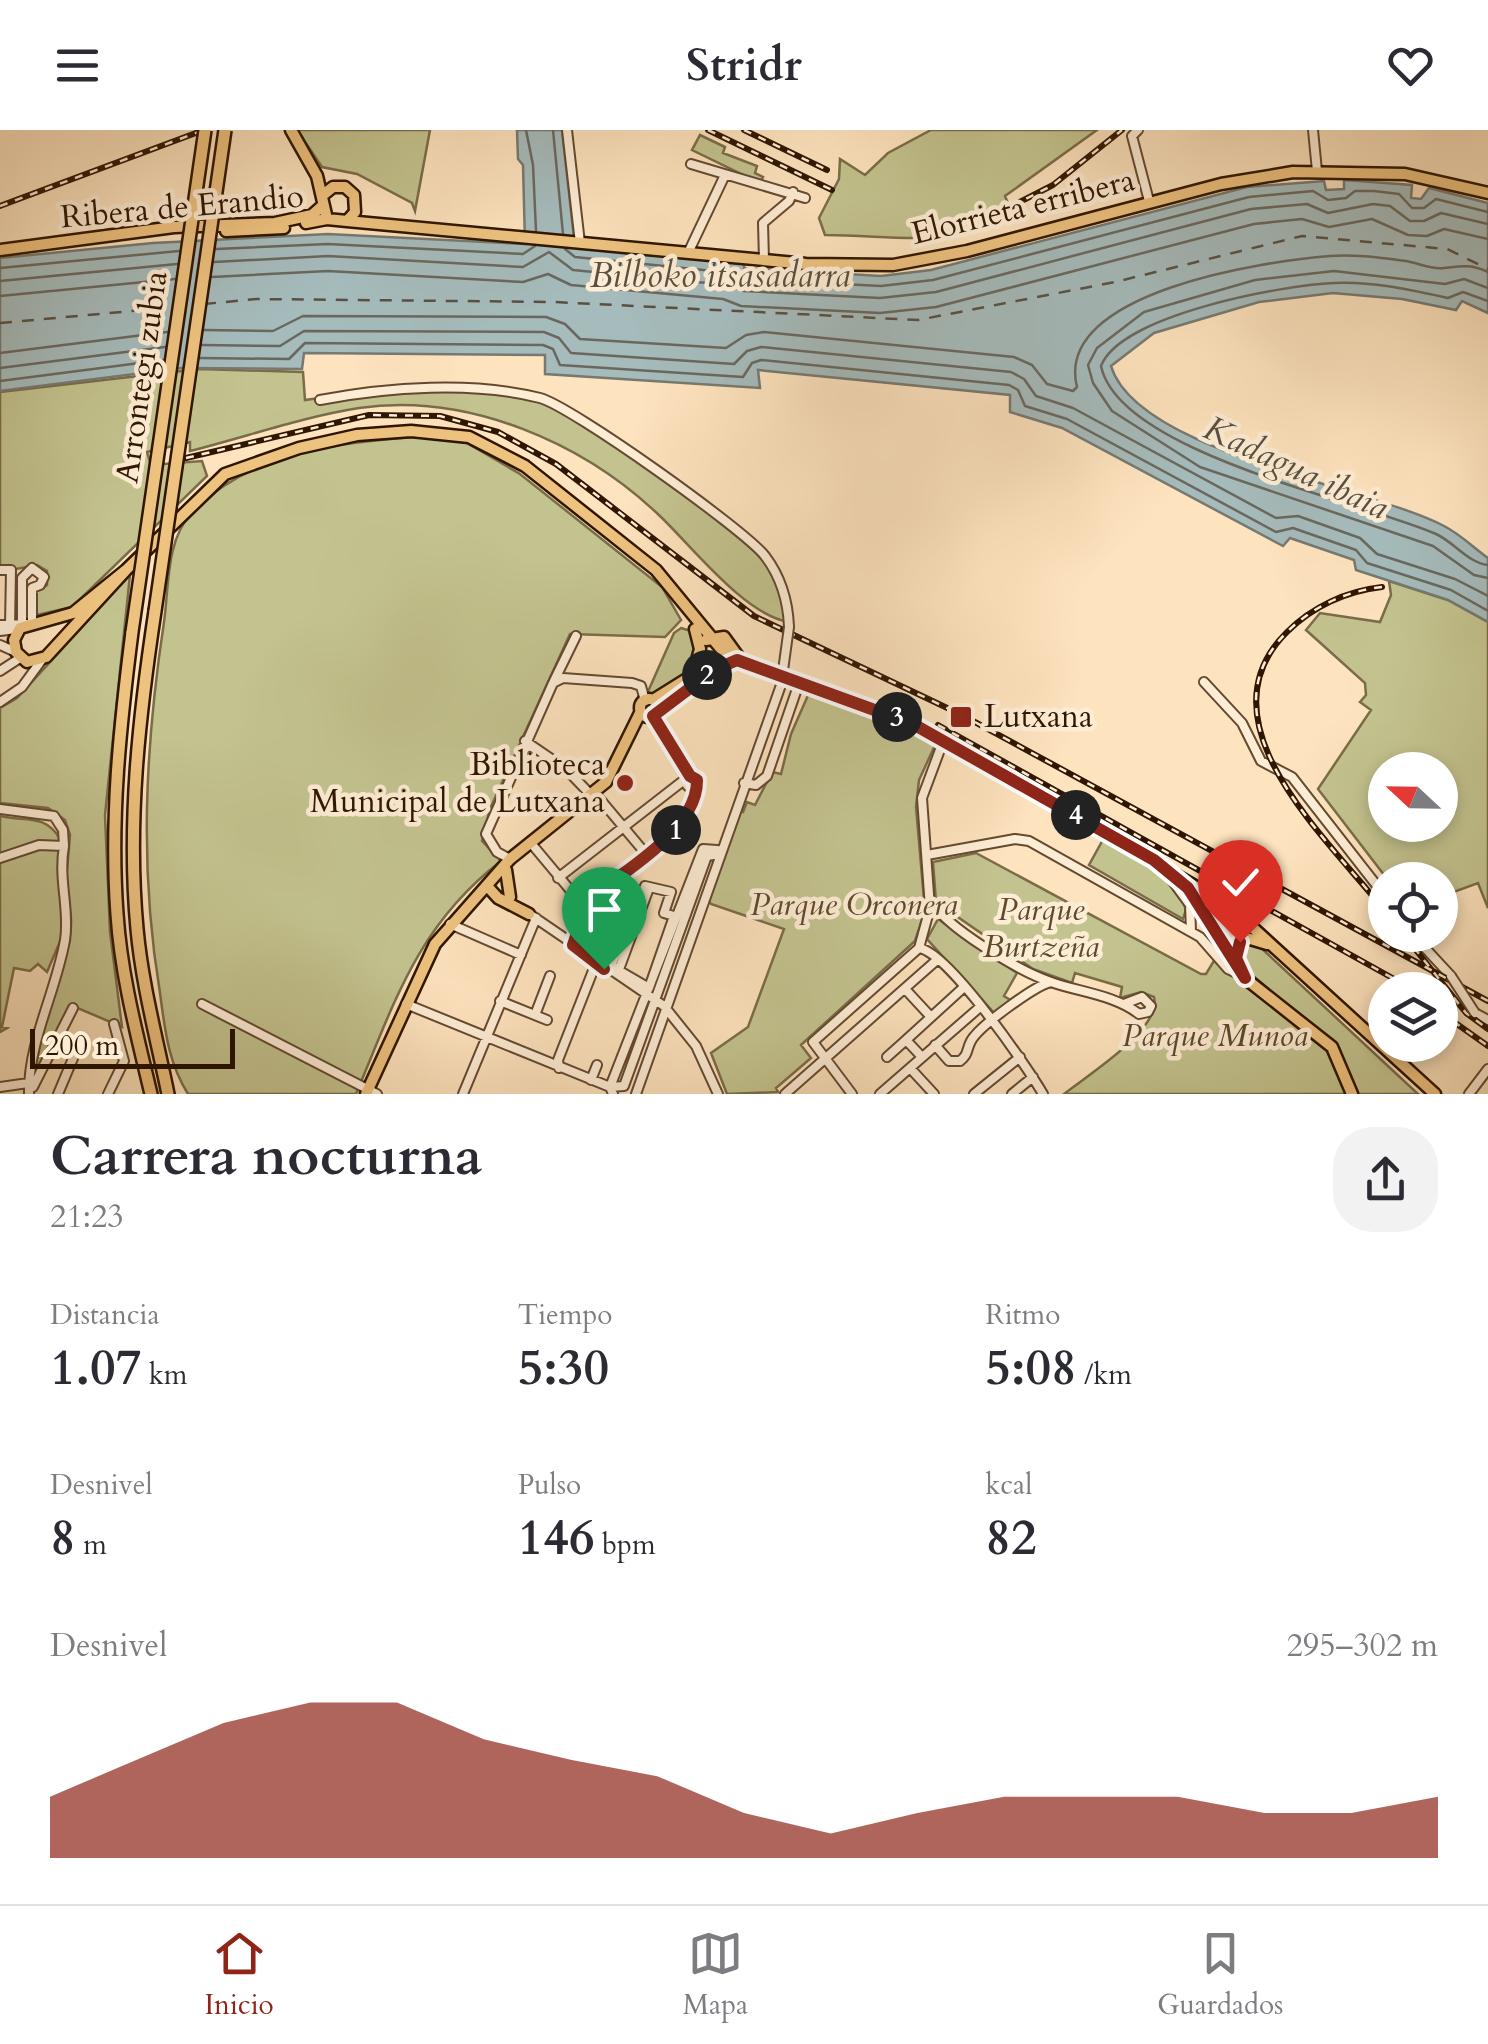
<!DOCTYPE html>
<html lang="es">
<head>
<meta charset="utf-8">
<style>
	:root { --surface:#fff; --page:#f2f2f3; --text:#2b2b33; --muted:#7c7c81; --line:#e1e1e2; --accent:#8f2418 }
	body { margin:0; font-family:Cardo,serif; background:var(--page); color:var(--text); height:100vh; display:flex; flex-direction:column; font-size:38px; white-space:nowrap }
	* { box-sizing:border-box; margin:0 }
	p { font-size:32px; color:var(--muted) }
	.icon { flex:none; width:55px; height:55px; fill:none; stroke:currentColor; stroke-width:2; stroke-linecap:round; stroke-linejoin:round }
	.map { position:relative; height:964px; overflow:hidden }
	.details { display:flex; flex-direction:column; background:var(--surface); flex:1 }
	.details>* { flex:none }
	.needle { width:65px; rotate:292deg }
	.buttons { position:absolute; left:1368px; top:622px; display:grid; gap:20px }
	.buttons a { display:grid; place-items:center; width:90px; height:90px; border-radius:50%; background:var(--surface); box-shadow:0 5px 15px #0003; font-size:50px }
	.scale { position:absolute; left:30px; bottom:25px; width:205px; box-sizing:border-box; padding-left:10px; border:5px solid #301600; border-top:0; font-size:28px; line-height:35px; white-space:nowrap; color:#301600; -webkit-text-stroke:8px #feedd5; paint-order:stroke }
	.pin { position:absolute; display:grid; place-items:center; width:85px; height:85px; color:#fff; margin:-102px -42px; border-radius:50% 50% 50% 0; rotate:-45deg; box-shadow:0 0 10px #0007 }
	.pin .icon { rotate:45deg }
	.km { position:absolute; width:50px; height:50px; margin:-25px; border-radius:50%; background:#222; color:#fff; font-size:28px; line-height:50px; text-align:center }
	.round { display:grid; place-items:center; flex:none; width:105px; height:105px; border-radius:40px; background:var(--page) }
	.overview { display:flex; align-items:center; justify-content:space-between; height:170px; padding:0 50px }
	h1 { font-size:55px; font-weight:700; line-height:75px }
	.figures { display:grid; grid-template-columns:repeat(3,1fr); gap:15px; height:170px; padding:10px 50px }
	.figures div { display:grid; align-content:center }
	.figures b { font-size:50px; font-weight:700 }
	.figures small { font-size:28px; font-weight:400 }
	.figures p { font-size:28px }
	.chart { height:280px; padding:20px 50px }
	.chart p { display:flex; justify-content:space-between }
	.chart svg { width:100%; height:180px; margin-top:10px; fill:var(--accent); opacity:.7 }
	header { display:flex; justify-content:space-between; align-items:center; height:130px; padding:0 50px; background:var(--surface); font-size:45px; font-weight:700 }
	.tab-bar { display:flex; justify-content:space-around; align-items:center; height:140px; border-top:2px solid var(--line); background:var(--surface); font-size:28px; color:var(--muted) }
	.tab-bar a { display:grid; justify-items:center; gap:5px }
	.tab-bar .selected { color:var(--accent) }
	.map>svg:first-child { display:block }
	.green { fill:#c3c38f; stroke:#7a6c48; stroke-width:2.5; fill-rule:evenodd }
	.water { fill:#a5bbbc; stroke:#767971; stroke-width:2.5 }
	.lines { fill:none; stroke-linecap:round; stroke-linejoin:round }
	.shore { stroke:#6a685e; stroke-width:2.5 }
	.ferry { stroke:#595042; stroke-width:2.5; stroke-dasharray:12 10; stroke-linecap:butt }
	.minor-casing { stroke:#634930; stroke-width:12 }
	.major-casing { stroke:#301600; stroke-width:15 }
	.highway-casing { stroke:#301600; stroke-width:16 }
	.minor { stroke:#feedd5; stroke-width:8 }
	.major { stroke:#eec27f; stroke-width:10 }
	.highway { stroke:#eec27f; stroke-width:11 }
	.rail-casing { stroke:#301600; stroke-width:6 }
	.rail { stroke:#feedd5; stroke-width:2.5; stroke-dasharray:8; stroke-linecap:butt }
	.minor-bridge-casing { stroke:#634930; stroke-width:12; stroke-linecap:butt }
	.highway-bridge-casing { stroke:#301600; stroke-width:16; stroke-linecap:butt }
	.minor-bridge { stroke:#feedd5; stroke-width:8 }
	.highway-bridge { stroke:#eec27f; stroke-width:11 }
	.route-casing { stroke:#fff; stroke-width:20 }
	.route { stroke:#8f2418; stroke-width:12 }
	.poi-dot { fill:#8f2418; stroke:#feedd5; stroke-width:4 }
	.labels { text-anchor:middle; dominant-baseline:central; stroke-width:9; stroke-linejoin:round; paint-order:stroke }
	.street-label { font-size:32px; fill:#301600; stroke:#feedd5 }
	.poi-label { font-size:32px; fill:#301600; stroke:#feedd5; text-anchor:start }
	.park-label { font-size:32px; font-style:italic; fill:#5c4a2b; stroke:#feedd5 }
	.water-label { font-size:35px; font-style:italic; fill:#595042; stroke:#feedd5 }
</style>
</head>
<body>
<header><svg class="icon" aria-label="menu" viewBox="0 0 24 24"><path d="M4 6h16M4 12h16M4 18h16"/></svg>Stridr<svg class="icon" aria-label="heart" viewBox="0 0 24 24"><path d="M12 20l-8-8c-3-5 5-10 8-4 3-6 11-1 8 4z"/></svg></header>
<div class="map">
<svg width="1488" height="964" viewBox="0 0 1488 964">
	<rect width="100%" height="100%" fill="#fde3be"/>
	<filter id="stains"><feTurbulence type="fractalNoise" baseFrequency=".002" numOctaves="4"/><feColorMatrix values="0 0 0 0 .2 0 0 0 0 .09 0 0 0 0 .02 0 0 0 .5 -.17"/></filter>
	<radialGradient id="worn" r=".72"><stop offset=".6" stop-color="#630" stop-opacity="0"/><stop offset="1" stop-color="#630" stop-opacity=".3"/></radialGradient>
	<path class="green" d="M 297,0 L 430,0 L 415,81 L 412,73 L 357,44 L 322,37 Z
		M 931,0 L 1097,0 L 1005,66 L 1013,86 C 945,120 896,105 825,105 L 819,88 L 839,49 L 840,29 L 865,45 L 888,23 Z
		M 700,5 L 725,17 L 723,23 L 757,36 L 755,43 L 763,47 L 760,53 L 692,20 Z
		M 199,239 L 303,242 L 305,270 L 363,262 L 507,261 L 559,275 L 753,412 L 774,439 L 790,492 C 747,487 693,418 662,388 C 585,313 468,262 359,278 C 302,287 246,307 190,321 L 190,312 L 147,322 L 151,335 L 202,331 L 207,346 L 72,477 L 37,485 L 36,462 L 47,455 L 47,441 L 37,435 L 0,442 L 0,262 Z
		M 423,306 L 467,313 L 520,344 L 662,457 L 681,490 L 665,507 L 570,504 L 490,679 L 482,711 L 501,731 C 418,795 395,871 356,964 L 188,964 C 168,932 165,900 160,863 C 139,737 145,618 164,492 C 169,457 166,410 191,384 C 249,320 343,313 423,306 Z
		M 130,445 L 105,685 L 110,802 L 122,897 L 73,876 L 33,948 L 49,871 L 70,810 L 65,764 L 70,705 L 65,690 L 48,678 L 0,673 L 0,578 L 17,568 Z
		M 1389,451 L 1448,470 L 1488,492 L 1488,778 L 1478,753 L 1440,767 L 1440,750 L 1388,750 L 1318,659 L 1371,580 L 1360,572 L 1366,565 L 1365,553 L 1306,500 L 1320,483 L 1380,492 L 1391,465 ZM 1385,640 L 1440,640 L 1440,695 L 1385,695 Z
		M 681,498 L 691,501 L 696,515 L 687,545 L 649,568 L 646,566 L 674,503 Z
		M 809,563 L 937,611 L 919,650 L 916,677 L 925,781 L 915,811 L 801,915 L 811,928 L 776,958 L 778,962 L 727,964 L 711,923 L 748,897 L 784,799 L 711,774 L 706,768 L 737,680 L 743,682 L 747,672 L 755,675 L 772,642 L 781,644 L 791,604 Z
		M 0,686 C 25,692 45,683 60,709 L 62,807 L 47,842 L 38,834 L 30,841 L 14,838 L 2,897 L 7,898 L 0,902 Z
		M 1105,706 C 1135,724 1175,744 1186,780 L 1183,789 L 1089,735 Z
		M 976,723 L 1201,844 L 1206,844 L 1215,829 L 1334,924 L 1347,964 L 1064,964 C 1089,944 1162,899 1154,867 L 1141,862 L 1120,868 L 1122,857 L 1075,843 L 1072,853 L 1033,839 L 936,772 L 933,732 Z
		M 938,789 L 1017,843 L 1004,866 L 1012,871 L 995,884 L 927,809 Z
		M 1246,813 L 1258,815 L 1418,964 L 1357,964 L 1339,918 L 1246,840 L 1239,830 Z"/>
	<path class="water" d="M 517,0 L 562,0 L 575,117 L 744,134 L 744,138 L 881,146 L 931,140 L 1247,57 L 1324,51 L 1326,60 L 1344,59 L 1344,50 L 1412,55 L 1411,68 L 1421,69 L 1429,58 L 1488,73 L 1488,183 L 1462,171 L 1456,180 L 1402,169 L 1333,163 L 1259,172 L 1154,203 L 1111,236 C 1137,322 1370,357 1444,396 C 1460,404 1474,418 1488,428 L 1488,492 L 1448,470 L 1356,440 L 1354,430 L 1290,408 L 1283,416 L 1062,298 L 1010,282 L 1010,265 L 758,240 L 760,258 L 545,244 L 545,225 L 304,223 L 302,239 L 182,238 L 0,261 L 0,128 L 153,113 L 328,104 L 525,114 L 523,35 L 518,29 Z"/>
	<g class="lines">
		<path class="shore" d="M 526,0 L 533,35 L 536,101
			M 553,0 L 563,104
			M 216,119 L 328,114 L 523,124 L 535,116
			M 565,119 L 575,127 L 733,143 L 745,149 L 881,156 L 933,150 L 1249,67 L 1313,61 L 1328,70 L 1346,68 L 1355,61 L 1374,61 L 1399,64 L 1412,78 L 1424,78 L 1436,69 L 1488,82
			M 214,132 L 328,126 L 523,137 L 549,122 L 573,140 L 728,155 L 744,161 L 880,168 L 936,162 L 1251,79 L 1307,74 L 1328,83 L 1373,74 L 1390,76 L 1410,91 L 1424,91 L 1441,83 L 1488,94
			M 0,138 L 179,121
			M 212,147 L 328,141 L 523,152 L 548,144 L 571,155 L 723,169 L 741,176 L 880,183 L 936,177 L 1254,94 L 1302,89 L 1329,97 L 1372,89 L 1408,105 L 1427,106 L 1444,99 L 1488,109
			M 0,151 L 177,134
			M 1488,158 L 1464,149 L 1445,154 L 1334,141 L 1255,150 L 1144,182 L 1097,218 L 1088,235 L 1093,253 L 1112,281 L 1200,337 L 1433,416 L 1474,445 L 1488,448
			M 0,166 L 175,149
			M 1488,171 L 1463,162 L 1448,168 C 1411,160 1372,151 1334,153 C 1283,155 1120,185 1101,236 C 1119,323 1361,371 1436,404 C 1454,412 1468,433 1488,435
			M 204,200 L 273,201 L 303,186 L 546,187 L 565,194 L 580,209 L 726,218 L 746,205 L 764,202 L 1014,227 L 1032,235 L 1047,254 L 1073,261 L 1077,257 C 1053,162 1265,131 1330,126 C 1354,124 1382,128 1406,131 C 1418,133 1432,140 1444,138 C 1462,136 1470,134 1488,142
			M 202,215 L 280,216 L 304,201 L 544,202 L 559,208 L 571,223 L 734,234 L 747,221 L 761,217 L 1011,242 L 1024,249 L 1036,266 L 1073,278 L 1276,388 L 1298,386 L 1360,408 L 1377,424 L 1455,449 L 1488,466
			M 0,223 L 167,202
			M 200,228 L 289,229 L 305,213 L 543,215 L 553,219 L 560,235 L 743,247 L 752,233 L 761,230 L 1009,255 L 1018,260 L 1025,276 L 1067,289 L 1276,402 L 1293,398 L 1356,420 L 1367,433 L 1451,460 L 1488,481
			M 0,238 L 165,217
			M 0,251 L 163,230"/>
		<path class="ferry" d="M 204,174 L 257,169 L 555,172 L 918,190 L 1115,152 L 1302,106 L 1447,119 L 1488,139
			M 0,193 L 176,177"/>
		<defs>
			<path id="minor" d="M 567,0 L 580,113
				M 1138,0 L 1132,6 L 1149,71
				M 1313,0 L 1317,41
				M 691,34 L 805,68
				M 688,123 L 724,47
				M 764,130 L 763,93 L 789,71 L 793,62
				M 320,270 C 388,257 473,251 540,268 C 571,276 745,400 765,426 C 781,447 788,471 789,497
				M 0,440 L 11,440 L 10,495
				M 0,495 L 26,494
				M 22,495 L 22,448 L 32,438 L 44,447 L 40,455 L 32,458 L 32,493
				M 0,501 L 16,499
				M 0,515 L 16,522
				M 0,541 L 20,528
				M 554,551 L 576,506
				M 1204,552 L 1242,593 L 1261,631 L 1292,647 L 1385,766
				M 0,572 L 22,557 L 41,531
				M 653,587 L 690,646
				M 525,611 L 566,639 L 591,665
				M686 652a6 6 0 1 1 12 0a6 6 0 1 1-12 0Z
				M 744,653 L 756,655 L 767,646 L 799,553
				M 594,662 L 646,724
				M 0,679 L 54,686 L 63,700 L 64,716
				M 530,712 L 581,773
				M 927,725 L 1015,709 L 1029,711 L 1200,807 L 1228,839 L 1241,845
				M 0,728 L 39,715 L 64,716 C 58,750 70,780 65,810 C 56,862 28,912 29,964
				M 510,729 L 497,722 L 486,704 L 553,553 L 563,548 L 632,553 L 641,556 L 645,571
				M 1166,742 L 1190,775 L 1191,801
				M 558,748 L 688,647
				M 645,756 L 671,762 L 664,783 L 674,786 L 649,858 L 611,836 Z
				M 930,769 C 944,797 1021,842 1051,852 C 1079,862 1115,865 1139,884 L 1148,882 L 1151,876 L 1142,867 L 1124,874
				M 581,773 L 681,696 L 697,654
				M 528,783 L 664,876 L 696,916 L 718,964
				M 450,794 L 521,825
				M 1413,805 L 1451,846
				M 573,815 L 585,780 L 581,773
				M 919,818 L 930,778 L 922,668 L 944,609
				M 919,818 C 948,822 1026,935 1043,964
				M 618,842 L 649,758
				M 906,860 L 931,887
				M 500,871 L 547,890
				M 202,874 L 377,964
				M 406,874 L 610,957 L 624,956 L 707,726 L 719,724
				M 1475,883 L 1488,890
				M 535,885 L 550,846
				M 935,915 L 949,931 L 960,931 C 969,924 966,920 971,911 C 979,896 1036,855 1051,852
				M 887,927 L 906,910
				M 922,927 L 906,910 L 963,858
				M 559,938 L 558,930 L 596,833
				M 910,938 L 934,964
				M 591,950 L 597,935
				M 0,957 L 28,953
				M 33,957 L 73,878
				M 58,964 L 79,914
				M 108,964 L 124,931 L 114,894
				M 463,964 L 536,788
				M 613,964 L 610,957 L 703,719 L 717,720
				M 636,964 L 781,555
				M 785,964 L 938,829
				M 852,964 L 813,912 L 919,818
				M 880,964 L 980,877
				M 974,964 L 1020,927
				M 1012,964 L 1033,947
				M 1469,964 L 1488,939"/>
			<path id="major" d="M 291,0 L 317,46 L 327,89 L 347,91 L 355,82 L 354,65 L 345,57 L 333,57 L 323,65
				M 347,91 L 806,134 L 893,135 L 967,121 L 1221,54 L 1293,42 L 1405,44 L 1488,63
				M 306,93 L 327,89
				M 226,101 L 284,98
				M 0,120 L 174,97 L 275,93 L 312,85 L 321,77
				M 126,440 L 73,483 L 20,498 L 14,510 L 16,522 L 27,532 L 46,527 L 126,440 L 225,344 L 299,318 L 357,305 L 411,301 L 469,307 L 525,336 L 656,440 L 726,525 L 934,604 L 1229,776 L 1435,964
				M 706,510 L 724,507 L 740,529
				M640 578a9 9 0 1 1 18 0a9 9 0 1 1-18 0Z
				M 653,570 L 693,545 L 700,519 L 695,499
				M 657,583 L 713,540 L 737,530
				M 506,740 L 510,767
				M 1182,751 L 1241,845 L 1332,917 L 1352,964
				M 488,757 L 498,768 L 529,784
				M 1238,834 L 1240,812 L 1247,808 L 1267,814
				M 366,964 L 435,814 L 510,729 L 606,652 L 641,581"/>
			<path id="highway" d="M 155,481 C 139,587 127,692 137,799 C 142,854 157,910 168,964
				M 132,502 C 120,596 110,689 117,784 C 121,845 137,905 151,964"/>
		</defs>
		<use href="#minor" class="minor-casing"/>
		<use href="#major" class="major-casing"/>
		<use href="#highway" class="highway-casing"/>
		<use href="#minor" class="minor"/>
		<use href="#major" class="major"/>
		<use href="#highway" class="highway"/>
		<defs>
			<path id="rail" d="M 708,0 L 832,60
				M 744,0 L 827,40
				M 0,76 L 204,0
				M 1012,76 L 1053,55 L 1122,0
				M 186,328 L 369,285 L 440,286 L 498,302 L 556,334 L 754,486 L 962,585 L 1488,871
				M 1382,457 C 1346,461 1312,477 1287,502 C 1196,592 1329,710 1385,781
				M 938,595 L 1414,860
				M 1404,805 L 1466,883 L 1488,899
				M 1440,882 L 1488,916"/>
		</defs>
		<use href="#rail" class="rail-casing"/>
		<use href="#rail" class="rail"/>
		<defs>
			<path id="minor-bridge" d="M 781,555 L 789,497
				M 1451,846 L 1475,883"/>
			<path id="highway-bridge" d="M 155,481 L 225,0
				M 132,502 L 205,0"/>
		</defs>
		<use href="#minor-bridge" class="minor-bridge-casing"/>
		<use href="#highway-bridge" class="highway-bridge-casing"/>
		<use href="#minor-bridge" class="minor-bridge"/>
		<use href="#highway-bridge" class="highway-bridge"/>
	</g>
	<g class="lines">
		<defs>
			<path id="route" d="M 604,839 L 573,815 L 585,780 L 581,773 C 619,746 698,700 697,650 L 690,646 L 653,586 L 714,540 L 737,530 L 913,594 L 1154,730 L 1188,758 L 1245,848 L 1236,828 L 1240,812"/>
		</defs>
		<use href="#route" class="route-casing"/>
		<use href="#route" class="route"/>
	</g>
	<g class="poi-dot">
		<rect x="949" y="575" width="24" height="24" rx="5"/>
		<circle cx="625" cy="653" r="10"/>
	</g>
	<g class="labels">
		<g class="street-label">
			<text transform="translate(182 77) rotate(-5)">Ribera de Erandio</text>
			<text transform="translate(1023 77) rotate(-14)">Elorrieta erribera</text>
			<text transform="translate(142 247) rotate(-82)">Arrontegi zubia</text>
		</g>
		<g class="poi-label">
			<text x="984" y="587">Lutxana</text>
			<text x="605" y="635" text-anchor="end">Biblioteca<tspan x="605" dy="37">Municipal de Lutxana</tspan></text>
		</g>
		<g class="park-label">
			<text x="854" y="775">Parque Orconera</text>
			<text x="1041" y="780">Parque<tspan x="1041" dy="37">Burtzeña</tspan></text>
			<text x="1215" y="906">Parque Munoa</text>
		</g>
		<g class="water-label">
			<text x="720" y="146">Bilboko itsasadarra</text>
			<text transform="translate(1296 338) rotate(25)">Kadagua ibaia</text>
		</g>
	</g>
	<rect width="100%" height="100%" filter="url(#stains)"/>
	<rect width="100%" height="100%" fill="url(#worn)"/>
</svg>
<div class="buttons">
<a><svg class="needle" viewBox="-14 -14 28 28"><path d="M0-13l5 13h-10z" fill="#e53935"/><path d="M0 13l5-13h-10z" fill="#7c7c81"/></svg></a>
<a><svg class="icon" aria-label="locate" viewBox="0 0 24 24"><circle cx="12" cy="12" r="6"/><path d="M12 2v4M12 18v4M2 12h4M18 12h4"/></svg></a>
<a><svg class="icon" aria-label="layers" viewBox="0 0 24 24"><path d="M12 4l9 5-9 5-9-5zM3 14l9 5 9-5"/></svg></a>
</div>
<div class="scale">200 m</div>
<div class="pin" style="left:604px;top:839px;background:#1e9e55"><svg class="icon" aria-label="arrive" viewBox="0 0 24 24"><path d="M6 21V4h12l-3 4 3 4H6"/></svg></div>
<div class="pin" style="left:1240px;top:812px;background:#d93025"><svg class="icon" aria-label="check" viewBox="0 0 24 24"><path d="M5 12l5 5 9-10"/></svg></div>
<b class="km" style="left:676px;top:700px">1</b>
<b class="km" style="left:707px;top:545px">2</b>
<b class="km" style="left:897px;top:587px">3</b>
<b class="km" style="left:1076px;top:685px">4</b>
</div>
<section class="details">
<div class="overview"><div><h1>Carrera nocturna</h1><p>21:23</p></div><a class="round"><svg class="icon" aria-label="share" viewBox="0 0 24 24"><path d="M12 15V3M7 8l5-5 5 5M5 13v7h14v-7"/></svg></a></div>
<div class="figures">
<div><p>Distancia</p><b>1.07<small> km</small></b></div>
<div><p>Tiempo</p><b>5:30</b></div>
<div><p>Ritmo</p><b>5:08<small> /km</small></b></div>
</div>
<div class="figures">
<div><p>Desnivel</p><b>8<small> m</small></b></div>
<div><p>Pulso</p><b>146<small> bpm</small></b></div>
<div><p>kcal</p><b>82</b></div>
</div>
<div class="chart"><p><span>Desnivel</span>295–302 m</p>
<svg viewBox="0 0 160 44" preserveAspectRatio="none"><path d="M0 44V29L10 20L20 11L30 6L40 6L50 15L60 20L70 24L80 33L90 38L100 33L110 29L120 29L130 29L140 33L150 33L160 29V44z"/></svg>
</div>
</section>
<nav class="tab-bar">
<a class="selected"><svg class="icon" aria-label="home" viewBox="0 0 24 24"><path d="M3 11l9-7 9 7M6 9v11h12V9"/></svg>Inicio</a>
<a><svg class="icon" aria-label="map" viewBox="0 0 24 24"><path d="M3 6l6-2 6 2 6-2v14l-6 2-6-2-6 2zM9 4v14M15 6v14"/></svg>Mapa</a>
<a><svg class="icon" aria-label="saved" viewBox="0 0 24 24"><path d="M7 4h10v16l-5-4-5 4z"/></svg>Guardados</a>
</nav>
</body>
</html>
